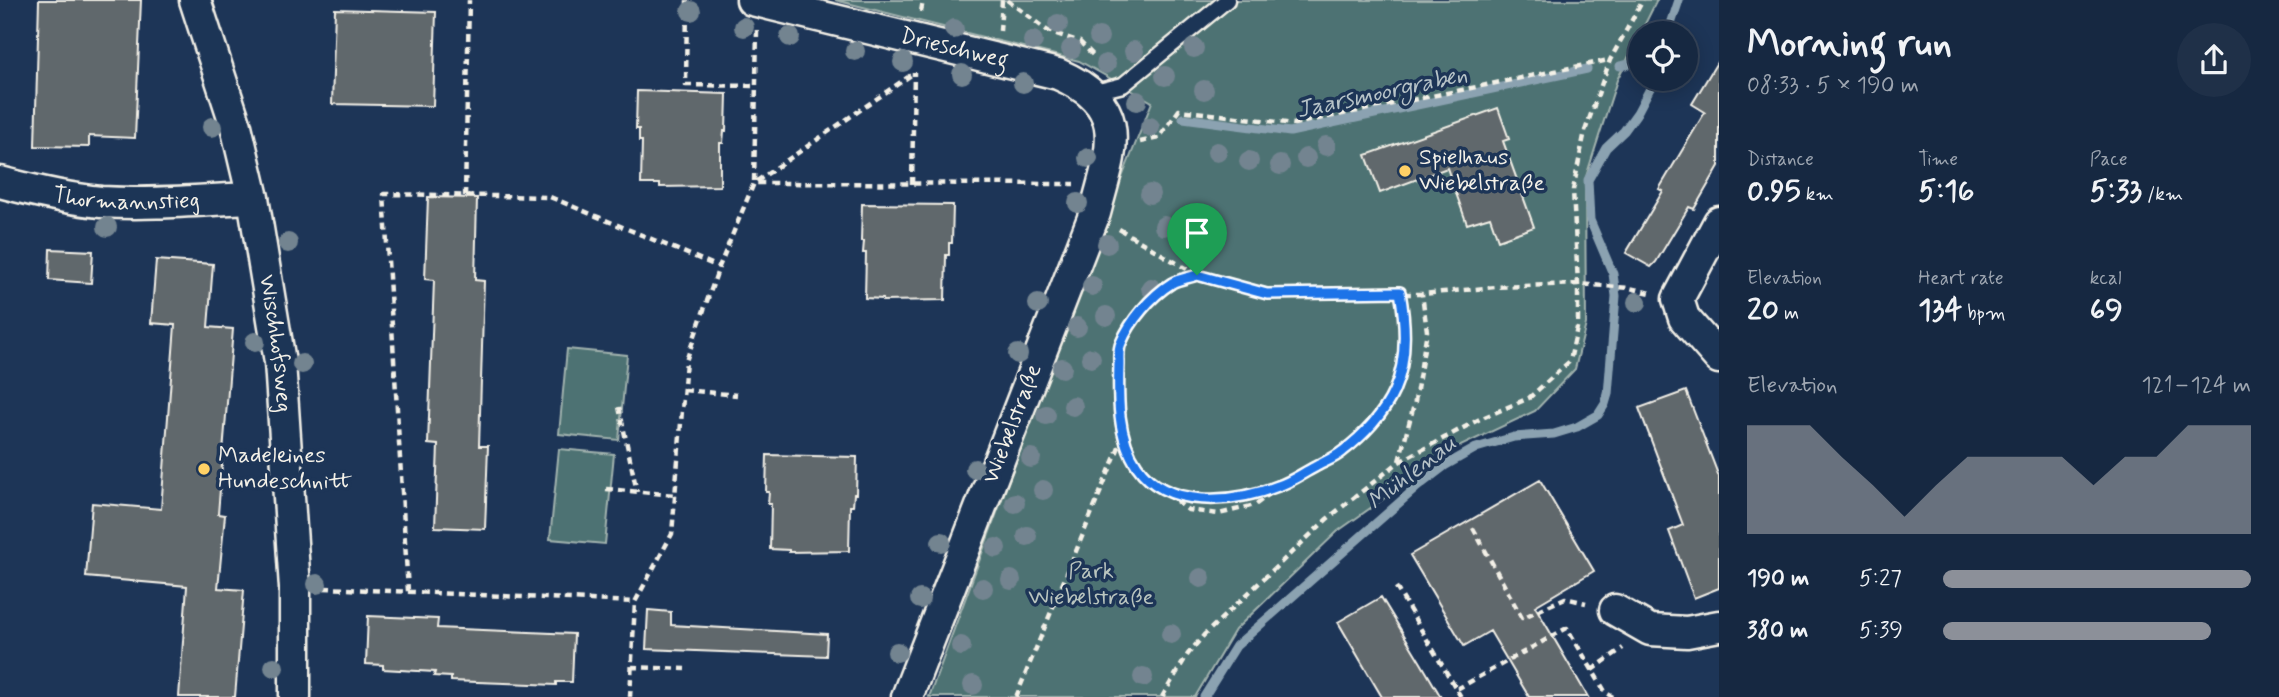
<!DOCTYPE html>
<html lang="en">
<head>
<meta charset="utf-8">
<style>
	:root { --surface:#162841; --page:#1f3048; --text:#f1f3f6; --muted:#9ea6b1; --line:#35445a; --accent:#8c9099 }
	body { margin:0; font-family:Mynerve,sans-serif; background:var(--page); color:var(--text); height:100vh; display:flex; flex-direction:column; font-size:26px; white-space:nowrap }
	* { box-sizing:border-box; margin:0 }
	p { font-size:23px; color:var(--muted) }
	.icon { flex:none; width:38px; height:38px; fill:none; stroke:currentColor; stroke-width:2; stroke-linecap:round; stroke-linejoin:round }
	.map { position:relative; flex:1; overflow:hidden }
	.panel { display:flex; flex-direction:column; background:var(--surface); width:560px }
	.panel>* { flex:none }
	.tools { position:absolute; left:1628px; top:21px; display:grid; gap:14px }
	.tools a { display:grid; place-items:center; width:70px; height:70px; border-radius:50%; background:var(--surface); box-shadow:0 4px 18px #0003,0 0 0 2px var(--line); font-size:35px }
	.pin { position:absolute; display:grid; place-items:center; width:60px; height:60px; color:#fff; margin:-72px -30px; border-radius:50% 50% 50% 0; rotate:-45deg; box-shadow:0 0 7px #0007 }
	.pin .icon { rotate:45deg }
	.round { display:grid; place-items:center; flex:none; width:74px; height:74px; border-radius:37px; background:var(--page) }
	.overview { display:flex; align-items:center; justify-content:space-between; height:119px; padding:0 28px }
	h1 { font-size:38px; font-weight:800; line-height:52px }
	.stats { display:grid; grid-template-columns:repeat(3,1fr); gap:10px; height:119px; padding:7px 28px }
	.stats div { display:grid; align-content:center }
	.stats b { font-size:30px; font-weight:800 }
	.stats small { font-size:19px; font-weight:400 }
	.stats p { font-size:19px }
	.chart { height:196px; padding:14px 28px }
	.chart p { display:flex; justify-content:space-between }
	.chart svg { width:100%; height:126px; margin-top:7px; fill:var(--accent); opacity:.7 }
	ul { padding:0 28px; list-style:none; font-size:23px }
	li { display:grid; grid-template-columns:112px 84px 1fr; align-items:center; height:52px }
	li i { height:18px; border-radius:9px; background:var(--accent) }
	main { display:flex; flex:1; min-height:0 }
	.map>svg:first-child { display:block }
	.green { fill:#4e7273; stroke:#a1b2ae; stroke-width:2 }
	.lines { fill:none; stroke-linecap:round; stroke-linejoin:round }
	.stream { stroke:#8ba2b1; stroke-width:9 }
	.building { fill:#61676c; stroke:#f4f1e8; stroke-width:2 }
	.lane-casing { stroke:#f4f1e8; stroke-width:19 }
	.street-casing { stroke:#f4f1e8; stroke-width:35 }
	.path { stroke:#f4f1e8; stroke-width:4.5; stroke-dasharray:7 5; stroke-linecap:butt }
	.lane { stroke:#1d3557; stroke-width:14 }
	.street { stroke:#1d3557; stroke-width:30 }
	.tree { fill:#738490 }
	.route-casing { stroke:#fff; stroke-width:14 }
	.route { stroke:#1a73e8; stroke-width:9 }
	.poi-dot { fill:#ffd166; stroke:#1d3557; stroke-width:2.5 }
	.labels { text-anchor:middle; dominant-baseline:central; stroke-width:7; stroke-linejoin:round; paint-order:stroke }
	.street-label { font-size:23px; fill:#f4f1e8; stroke:#1d3557 }
	.poi-label { font-size:23px; fill:#f4f1e8; stroke:#1d3557; text-anchor:start }
	.park-label { font-size:23px; fill:#bac5bf; stroke:#1d3557 }
	.water-label { font-size:24px; font-style:italic; fill:#b7c3c8; stroke:#1d3557 }
</style>
</head>
<body>
<main>
<div class="map">
<svg width="1719" height="697" viewBox="0 0 1719 697">
	<rect width="100%" height="100%" fill="#1d3557"/>
	<filter id="ink" filterUnits="userSpaceOnUse"><feTurbulence type="fractalNoise" baseFrequency=".0143" numOctaves="2"/><feDisplacementMap in="SourceGraphic" scale="14" xChannelSelector="R" yChannelSelector="G"/><feConvolveMatrix kernelMatrix="1 2 1 2 8 2 1 2 1" color-interpolation-filters="sRGB"/></filter>
	<g filter="url(#ink)">
		<path class="green" d="M 835,0 L 1657,0 L 1617,80 L 1585,180 L 1586,324 L 1575,369 L 1535,411 L 1454,449 L 1338,531 L 1235,630 L 1195,697 L 929,697 L 1102,228 L 1152,102 L 1079,61 Z
			M 567,349 L 627,355 L 619,440 L 559,434 Z
			M 559,449 L 614,454 L 605,544 L 550,539 Z"/>
		<g class="lines">
			<path class="stream" d="M 1668,33 L 1679,0
				M 1620,66 L 1640,62
				M 1183,118 L 1290,132 L 1587,69
				M 1204,697 L 1236,646 L 1416,488 L 1446,465 L 1476,448 L 1514,437 L 1554,434 L 1577,427 L 1598,415 L 1605,404 L 1608,394 L 1616,296 L 1613,274 L 1590,220 L 1588,180 L 1606,148 L 1624,131 L 1637,113 L 1655,79"/>
		</g>
		<path class="building" d="M 39,0 L 141,0 L 135,138 L 89,136 L 89,147 L 35,146 Z
			M 335,9 L 436,12 L 433,106 L 332,104 Z
			M 1719,59 L 1719,166 L 1694,209 L 1689,207 L 1656,262 L 1651,267 L 1626,253 L 1663,191 L 1659,189 L 1705,112 L 1692,104 Z
			M 637,91 L 727,94 L 726,131 L 724,131 L 723,143 L 720,143 L 720,186 L 660,187 L 660,184 L 641,184 L 642,141 L 639,141 L 639,129 L 636,129 Z
			M 1498,108 L 1509,139 L 1503,141 L 1534,227 L 1498,240 L 1490,217 L 1467,224 L 1447,168 L 1380,193 L 1366,155 Z
			M 428,197 L 477,198 L 475,280 L 484,281 L 479,446 L 488,446 L 485,529 L 435,527 L 438,445 L 428,444 L 434,280 L 425,279 Z
			M 862,204 L 953,205 L 952,243 L 949,243 L 949,255 L 946,255 L 945,300 L 883,301 L 883,299 L 865,298 L 866,253 L 863,253 L 864,241 L 861,241 Z
			M 50,249 L 93,251 L 91,283 L 49,280 Z
			M 156,260 L 213,264 L 208,327 L 233,329 L 218,514 L 225,515 L 218,588 L 244,590 L 235,697 L 179,697 L 187,586 L 86,577 L 92,503 L 161,509 L 175,325 L 151,323 Z
			M 1686,391 L 1719,477 L 1719,588 L 1694,598 L 1669,531 L 1683,525 L 1639,408 Z
			M 767,455 L 857,457 L 856,494 L 854,494 L 853,506 L 850,506 L 849,551 L 789,552 L 789,550 L 770,549 L 771,504 L 768,504 L 769,492 L 766,492 Z
			M 1540,480 L 1594,571 L 1535,606 L 1588,697 L 1529,697 L 1490,631 L 1464,646 L 1410,555 Z
			M 1381,597 L 1421,663 L 1441,697 L 1382,697 L 1366,670 L 1338,622 Z
			M 648,610 L 671,612 L 671,625 L 827,634 L 826,656 L 646,649 Z
			M 368,616 L 438,619 L 437,628 L 574,634 L 572,682 L 556,682 L 556,685 L 451,681 L 451,677 L 434,676 L 435,672 L 383,669 L 383,665 L 366,664 Z"/>
		<g class="lines">
			<defs>
				<path id="lane" d="M 1091,93 L 1123,85 L 1227,0"/>
				<g id="street">
					<path id="s1" d="M 195,0 L 236,126 L 253,198 L 280,362 L 295,588 L 295,697"/>
					<path id="s2" d="M 752,0 L 1058,74 C 1133,106 1111,151 1095,213 L 907,697"/>
					<path id="s3" d="M 0,182 C 34,191 67,199 101,202 C 152,205 203,200 253,198"/>
					<path d="M 1719,222 L 1678,299 L 1684,318 L 1719,358"/>
					<path d="M 1615,610 L 1650,630 L 1687,632 L 1719,626"/>
				</g>
			</defs>
			<use href="#lane" class="lane-casing"/>
			<use href="#street" class="street-casing"/>
			<path class="path" d="M 687,0 L 686,85 L 756,86
				M 1007,0 L 1048,31 L 1080,42 L 1096,58
				M 921,12 L 923,0
				M 757,30 L 754,183 L 914,73
				M 1000,31 L 1002,0
				M 1140,142 L 1159,138 L 1179,110 L 1294,124 L 1609,60
				M 912,184 L 914,72
				M 465,196 L 469,0
				M 1119,229 L 1197,275 L 1267,294 L 1422,294 L 1496,287 L 1578,284 L 1630,288 L 1650,293
				M 684,390 L 737,395
				M 619,407 L 637,492
				M 1123,437 C 1132,457 1144,481 1165,491 C 1174,496 1190,498 1201,498 C 1217,499 1234,498 1249,495 C 1269,492 1287,482 1304,473 C 1342,453 1373,433 1394,392 C 1409,361 1406,324 1400,292
				M 1399,461 L 1415,401 L 1427,331 L 1422,294
				M 606,489 L 676,495
				M 1167,494 L 1188,510 L 1219,514 L 1255,505 L 1276,489
				M 1473,528 L 1522,618 L 1565,598 L 1586,603
				M 1396,587 L 1461,697
				M 324,588 L 635,602
				M 408,591 L 384,194 L 550,197 L 719,267
				M 632,667 L 685,669
				M 1592,670 L 1623,648
				M 1457,689 L 1567,628 L 1606,693 L 1613,697
				M 630,697 L 635,602 L 672,534 L 686,361 L 719,267 L 754,183 L 1074,184
				M 1016,697 L 1123,437 L 1118,385 L 1120,345 L 1134,321 L 1151,301 L 1173,282 L 1197,275
				M 1162,697 L 1188,654 L 1204,635 L 1327,519 L 1399,462 L 1480,419 L 1529,398 L 1570,361 L 1578,323 L 1578,284 L 1573,190 L 1585,131 L 1610,60 L 1643,0"/>
			<use href="#lane" class="lane"/>
			<use href="#street" class="street"/>
		</g>
		<g class="tree">
			<circle cx="691" cy="11" r="10"/>
			<circle cx="1058" cy="24" r="10"/>
			<circle cx="744" cy="27" r="10"/>
			<circle cx="954" cy="29" r="10"/>
			<circle cx="790" cy="37" r="10"/>
			<circle cx="1099" cy="37" r="10"/>
			<circle cx="1033" cy="41" r="10"/>
			<circle cx="1194" cy="48" r="10"/>
			<circle cx="1071" cy="49" r="10"/>
			<circle cx="855" cy="51" r="10"/>
			<circle cx="1134" cy="51" r="10"/>
			<circle cx="903" cy="62" r="10"/>
			<circle cx="1106" cy="64" r="10"/>
			<circle cx="962" cy="74" r="10"/>
			<circle cx="1165" cy="76" r="10"/>
			<circle cx="1023" cy="83" r="10"/>
			<circle cx="1204" cy="90" r="10"/>
			<circle cx="1137" cy="101" r="10"/>
			<circle cx="212" cy="127" r="10"/>
			<circle cx="1150" cy="127" r="10"/>
			<circle cx="1326" cy="146" r="10"/>
			<circle cx="1217" cy="152" r="10"/>
			<circle cx="1088" cy="158" r="10"/>
			<circle cx="1306" cy="158" r="10"/>
			<circle cx="1249" cy="161" r="10"/>
			<circle cx="1280" cy="165" r="10"/>
			<circle cx="1150" cy="194" r="10"/>
			<circle cx="1078" cy="203" r="10"/>
			<circle cx="1164" cy="226" r="10"/>
			<circle cx="107" cy="227" r="10"/>
			<circle cx="288" cy="243" r="10"/>
			<circle cx="1107" cy="244" r="10"/>
			<circle cx="1092" cy="286" r="10"/>
			<circle cx="1151" cy="288" r="10"/>
			<circle cx="1637" cy="302" r="10"/>
			<circle cx="1038" cy="304" r="10"/>
			<circle cx="1106" cy="316" r="10"/>
			<circle cx="1077" cy="327" r="10"/>
			<circle cx="255" cy="342" r="10"/>
			<circle cx="1018" cy="354" r="10"/>
			<circle cx="1091" cy="358" r="10"/>
			<circle cx="302" cy="364" r="10"/>
			<circle cx="1062" cy="368" r="10"/>
			<circle cx="1073" cy="406" r="10"/>
			<circle cx="1046" cy="415" r="10"/>
			<circle cx="1031" cy="458" r="10"/>
			<circle cx="975" cy="469" r="10"/>
			<circle cx="1043" cy="490" r="10"/>
			<circle cx="1015" cy="503" r="10"/>
			<circle cx="1027" cy="536" r="10"/>
			<circle cx="941" cy="542" r="10"/>
			<circle cx="996" cy="548" r="10"/>
			<circle cx="1201" cy="578" r="10"/>
			<circle cx="1011" cy="580" r="10"/>
			<circle cx="317" cy="584" r="10"/>
			<circle cx="983" cy="588" r="10"/>
			<circle cx="920" cy="599" r="10"/>
			<circle cx="1171" cy="634" r="10"/>
			<circle cx="961" cy="646" r="10"/>
			<circle cx="897" cy="652" r="10"/>
			<circle cx="274" cy="667" r="10"/>
			<circle cx="1143" cy="677" r="10"/>
			<circle cx="973" cy="685" r="10"/>
		</g>
	</g>
	<g class="lines" filter="url(#ink)">
		<defs>
			<path id="route" d="M 1197,275 L 1267,294 L 1400,292 C 1406,325 1408,360 1394,391 C 1384,414 1363,436 1343,451 C 1335,458 1324,462 1315,467 C 1303,473 1291,482 1278,486 C 1234,503 1167,510 1137,466 C 1117,437 1118,397 1119,364 C 1119,357 1118,349 1121,343 C 1130,321 1151,296 1172,283 C 1179,279 1189,278 1197,275 Z"/>
		</defs>
		<use href="#route" class="route-casing"/>
		<use href="#route" class="route"/>
	</g>
	<g class="poi-dot">
		<circle cx="1405" cy="171" r="7"/>
		<circle cx="204" cy="469" r="7"/>
	</g>
	<g class="labels">
		<g class="street-label">
			<text stroke="none"><textPath href="#s2" startOffset="208">Drieschweg</textPath></text>
			<text stroke="none"><textPath href="#s3" startOffset="128">Thormannstieg</textPath></text>
			<text stroke="none"><textPath href="#s1" startOffset="354">Wischhofsweg</textPath></text>
			<text transform="translate(1013 424) rotate(-69)">Wiebelstraße</text>
		</g>
		<g class="poi-label">
			<text x="1419" y="158">Spielhaus<tspan x="1419" dy="26">Wiebelstraße</tspan></text>
			<text x="218" y="456">Madeleines<tspan x="218" dy="26">Hundeschnitt</tspan></text>
		</g>
		<g class="park-label">
			<text x="1091" y="572">Park<tspan x="1091" dy="26">Wiebelstraße</tspan></text>
		</g>
		<g class="water-label">
			<text transform="translate(1382 93) rotate(-12)">Jaarsmoorgraben</text>
			<text transform="translate(1412 473) rotate(-38)">Mühlenau</text>
		</g>
	</g>
</svg>
<div class="tools">
<a><svg class="icon" aria-label="locate" viewBox="0 0 24 24"><circle cx="12" cy="12" r="6"/><path d="M12 2v4M12 18v4M2 12h4M18 12h4"/></svg></a>
</div>
<div class="pin" style="left:1197px;top:275px;background:#1e9e55"><svg class="icon" aria-label="arrive" viewBox="0 0 24 24"><path d="M6 21V4h12l-3 4 3 4H6"/></svg></div>
</div>
<section class="panel">
<div class="overview"><div><h1>Morning run</h1><p>08:33 · 5 × 190 m</p></div><a class="round"><svg class="icon" aria-label="share" viewBox="0 0 24 24"><path d="M12 15V3M7 8l5-5 5 5M5 13v7h14v-7"/></svg></a></div>
<div class="stats">
<div><p>Distance</p><b>0.95<small> km</small></b></div>
<div><p>Time</p><b>5:16</b></div>
<div><p>Pace</p><b>5:33<small> /km</small></b></div>
</div>
<div class="stats">
<div><p>Elevation</p><b>20<small> m</small></b></div>
<div><p>Heart rate</p><b>134<small> bpm</small></b></div>
<div><p>kcal</p><b>69</b></div>
</div>
<div class="chart"><p><span>Elevation</span>121–124 m</p>
<svg viewBox="0 0 160 44" preserveAspectRatio="none"><path d="M0 44V6L10 6L20 6L30 17L40 27L50 38L60 27L70 17L80 17L90 17L100 17L110 27L120 17L130 17L140 6L150 6L160 6V44z"/></svg>
</div>
<ul>
<li><b>190 m</b>5:27<i style="width:100%"></i></li>
<li><b>380 m</b>5:39<i style="width:87%"></i></li>
</ul>
</section>
</main>
</body>
</html>
